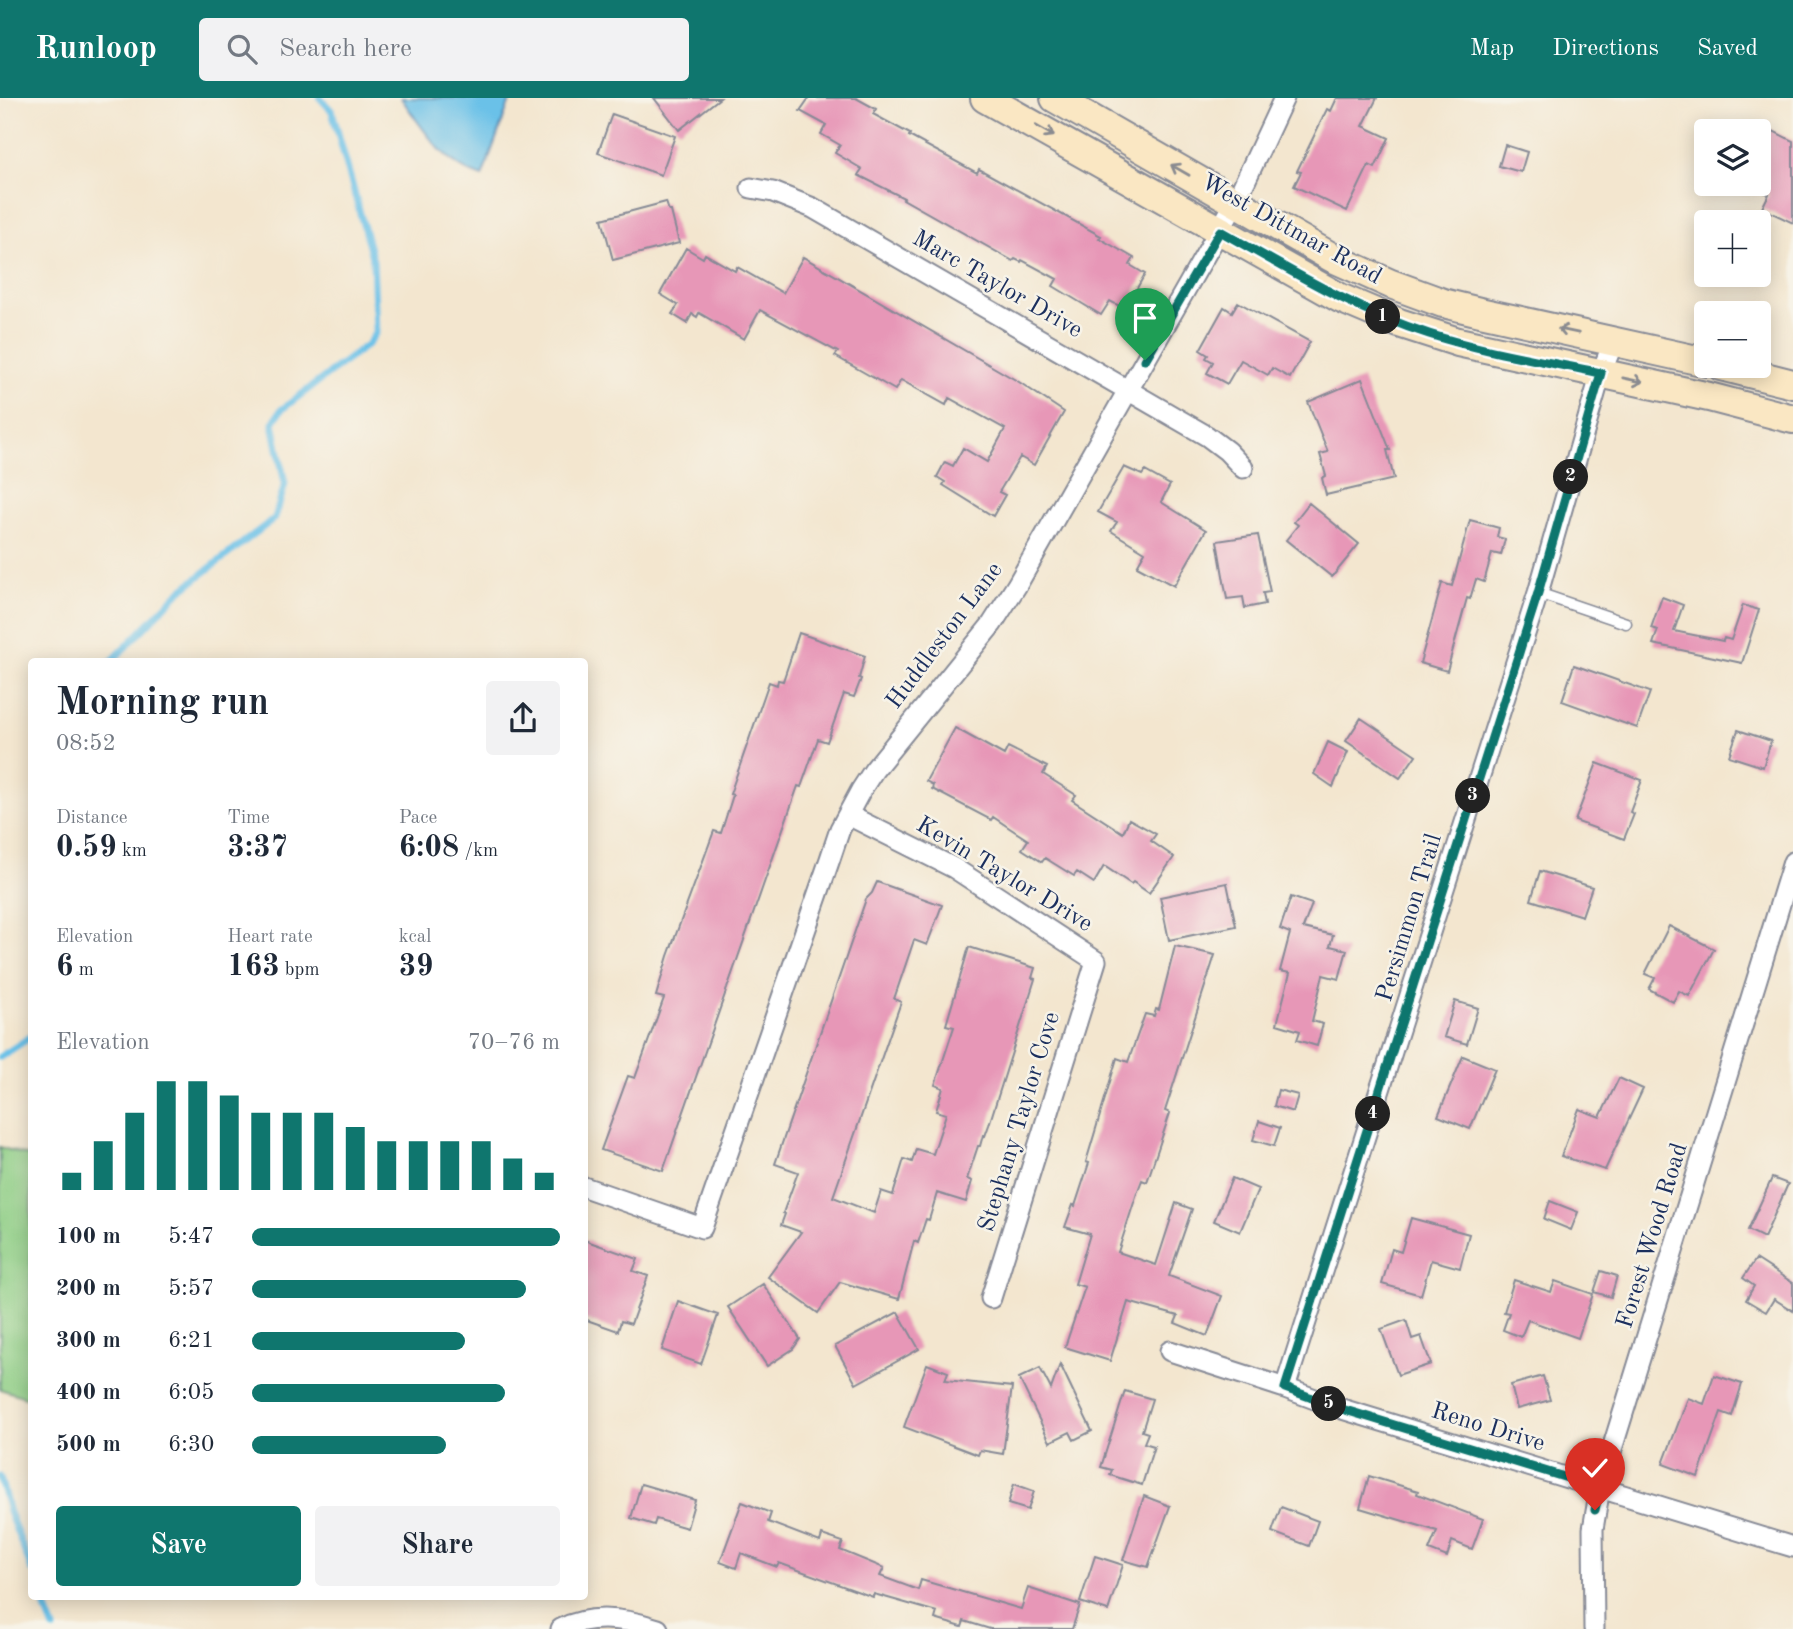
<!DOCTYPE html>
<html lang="en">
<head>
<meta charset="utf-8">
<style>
	:root { --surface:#fff; --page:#f2f2f3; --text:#1f2937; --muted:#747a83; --accent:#0f766e }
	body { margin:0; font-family:"Old Standard TT",serif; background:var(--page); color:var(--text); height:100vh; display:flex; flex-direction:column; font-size:26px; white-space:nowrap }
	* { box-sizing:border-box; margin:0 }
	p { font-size:23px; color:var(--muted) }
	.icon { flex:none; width:38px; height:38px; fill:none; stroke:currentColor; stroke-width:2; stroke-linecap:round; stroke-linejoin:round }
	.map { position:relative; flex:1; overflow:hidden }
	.details { position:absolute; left:28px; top:560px; width:560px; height:942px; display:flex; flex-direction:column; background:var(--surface); border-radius:7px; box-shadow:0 4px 18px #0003 }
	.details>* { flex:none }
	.buttons { position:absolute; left:1694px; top:21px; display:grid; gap:14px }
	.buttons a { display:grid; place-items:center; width:77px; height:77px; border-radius:7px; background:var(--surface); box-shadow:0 4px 18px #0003; font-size:35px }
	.pin { position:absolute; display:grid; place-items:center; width:60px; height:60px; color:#fff; margin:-72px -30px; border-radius:50% 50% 50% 0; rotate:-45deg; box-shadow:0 0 7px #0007 }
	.pin .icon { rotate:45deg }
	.km { position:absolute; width:35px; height:35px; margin:-18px; border-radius:50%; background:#222; color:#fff; font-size:19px; line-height:35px; text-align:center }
	.round { display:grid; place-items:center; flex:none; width:74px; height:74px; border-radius:7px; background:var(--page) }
	.headline { display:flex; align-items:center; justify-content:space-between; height:119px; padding:0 28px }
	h1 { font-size:38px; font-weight:600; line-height:52px }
	.figures { display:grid; grid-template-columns:repeat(3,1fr); gap:10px; height:119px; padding:7px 28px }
	.figures div { display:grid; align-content:center }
	.figures b { font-size:30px; font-weight:600 }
	.figures small { font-size:19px; font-weight:400 }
	.figures p { font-size:19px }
	.chart { height:196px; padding:14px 28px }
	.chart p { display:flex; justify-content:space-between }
	.chart svg { width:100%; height:126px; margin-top:7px; stroke:var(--accent); stroke-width:6 }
	.button { display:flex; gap:14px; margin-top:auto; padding:14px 28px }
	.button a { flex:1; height:80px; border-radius:7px; background:var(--accent); color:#fff; font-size:28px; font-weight:600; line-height:80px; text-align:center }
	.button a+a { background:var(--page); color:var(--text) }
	ul { padding:0 28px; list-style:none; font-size:23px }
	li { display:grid; grid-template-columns:112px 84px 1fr; align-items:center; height:52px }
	li i { height:18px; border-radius:9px; background:var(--accent) }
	header { display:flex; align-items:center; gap:42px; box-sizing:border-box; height:98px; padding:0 35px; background:var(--accent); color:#fff }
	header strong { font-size:33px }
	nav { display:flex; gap:38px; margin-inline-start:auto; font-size:24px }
	.search { width:490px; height:63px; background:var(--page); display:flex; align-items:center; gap:18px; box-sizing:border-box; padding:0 24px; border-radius:7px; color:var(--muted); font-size:26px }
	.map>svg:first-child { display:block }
	.green { fill:#8dcd84; stroke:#547e71; stroke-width:2 }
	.water { fill:#6bc1e8; stroke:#4378a3; stroke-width:2 }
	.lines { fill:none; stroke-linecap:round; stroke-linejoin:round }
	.stream { stroke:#6bc1e8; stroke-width:7 }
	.building { fill:#e797b7 }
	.lane-casing { stroke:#878a96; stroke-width:13 }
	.street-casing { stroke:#878a96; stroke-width:23 }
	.secondary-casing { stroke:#878a96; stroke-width:32 }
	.lane { stroke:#fff; stroke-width:10 }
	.street { stroke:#fff; stroke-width:19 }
	.secondary { stroke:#fae7c3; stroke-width:28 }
	.oneway { stroke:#8a8b90 }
	.route-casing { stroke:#fff; stroke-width:14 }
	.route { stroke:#0f766e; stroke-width:9 }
	.labels { text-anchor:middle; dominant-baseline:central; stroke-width:5; stroke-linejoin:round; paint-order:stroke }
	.street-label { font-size:24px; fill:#1b2f5e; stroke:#f7f3e8 }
</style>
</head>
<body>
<header>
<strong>Runloop</strong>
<div class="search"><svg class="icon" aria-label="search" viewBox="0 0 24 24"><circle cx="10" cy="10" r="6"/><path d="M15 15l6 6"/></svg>Search here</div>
<nav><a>Map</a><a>Directions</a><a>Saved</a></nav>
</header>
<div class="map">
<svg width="1793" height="1531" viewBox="0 0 1793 1531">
	<rect width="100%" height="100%" fill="#f7f3e8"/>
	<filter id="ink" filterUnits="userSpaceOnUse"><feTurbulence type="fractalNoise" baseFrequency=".0143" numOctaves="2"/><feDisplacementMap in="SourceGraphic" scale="14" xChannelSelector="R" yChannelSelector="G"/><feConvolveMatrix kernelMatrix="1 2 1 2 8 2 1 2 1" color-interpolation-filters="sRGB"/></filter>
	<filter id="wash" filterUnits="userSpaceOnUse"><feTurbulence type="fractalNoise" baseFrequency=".00686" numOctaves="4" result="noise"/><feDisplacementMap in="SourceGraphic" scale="28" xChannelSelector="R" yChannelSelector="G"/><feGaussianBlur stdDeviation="1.57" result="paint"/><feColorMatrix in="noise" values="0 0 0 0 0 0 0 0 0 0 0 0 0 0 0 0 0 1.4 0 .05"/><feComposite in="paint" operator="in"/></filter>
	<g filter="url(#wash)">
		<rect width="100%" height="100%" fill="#f3e6cf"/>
		<path class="green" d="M 0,1049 L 31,1059 L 31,1301 L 0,1291 Z"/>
		<path class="water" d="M 401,0 L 511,0 L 482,79 C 443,66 424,32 401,0 Z"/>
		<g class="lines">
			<path class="stream" d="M 111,564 L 179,494 L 275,420 L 285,386 L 273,325 L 281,312 L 368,246 L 376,234 L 373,163 L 332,13 L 320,0
				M 0,959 L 32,938
				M 0,1379 L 9,1414 L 32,1472
				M 41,1498 L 54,1531"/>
		</g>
		<g id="blocks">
			<path class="building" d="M 654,0 L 720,0 L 679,32 Z
				M 809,0 L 856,0 L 876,11 L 873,16 L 910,36 L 909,38 L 977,75 L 979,71 L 1101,138 L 1099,140 L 1134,160 L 1130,167 L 1145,176 L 1125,211 L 1110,203 L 1101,217 L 1053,188 L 1057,181 L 1022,162 L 1021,164 L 1015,161 L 1013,163 L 903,101 L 904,100 L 858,77 L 862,71 L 835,55 L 840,47 L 821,36 L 826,27 L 800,13 Z
				M 1337,0 L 1377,0 L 1363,28 L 1389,40 L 1375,70 L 1369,67 L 1347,113 L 1294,88 L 1301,74 L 1297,73 L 1327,11 L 1331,13 Z
				M 612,16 L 675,38 L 661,77 L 598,55 Z
				M 1759,26 L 1793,43 L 1793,125 L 1762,110 L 1769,96 L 1759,92 Z
				M 1505,47 L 1527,54 L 1521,74 L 1499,68 Z
				M 666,104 L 669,113 L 671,113 L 679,145 L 613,162 L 602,121 Z
				M 686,150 L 703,160 L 705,156 L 735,173 L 737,169 L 783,195 L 803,159 L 1019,284 L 1064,314 L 1034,367 L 1020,359 L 999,394 L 1005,397 L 993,418 L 943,387 L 945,384 L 937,379 L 945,364 L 953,368 L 963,350 L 987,364 L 1005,331 L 949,300 L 946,307 L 901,282 L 895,292 L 835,258 L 838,254 L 760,212 L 744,241 L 699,215 L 697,219 L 692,216 L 687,225 L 672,216 L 678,207 L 660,196 Z
				M 1238,204 L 1310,244 L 1290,280 L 1272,270 L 1268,277 L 1241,262 L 1227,286 L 1207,275 L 1213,264 L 1206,260 L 1208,257 L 1200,252 L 1224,209 L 1232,214 Z
				M 1362,281 L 1390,352 L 1387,352 L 1394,381 L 1326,397 L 1322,380 L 1326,378 L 1320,356 L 1328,354 L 1308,304 Z
				M 1124,369 L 1142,377 L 1145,373 L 1170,387 L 1161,404 L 1206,432 L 1174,488 L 1137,468 L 1145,454 L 1111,433 L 1117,424 L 1098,414 Z
				M 1309,405 L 1359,446 L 1332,479 L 1286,442 L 1298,427 L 1294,424 Z
				M 1470,422 L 1499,430 L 1497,439 L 1505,441 L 1501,457 L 1492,455 L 1484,484 L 1476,481 L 1470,501 L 1467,500 L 1447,573 L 1420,565 L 1442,485 L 1452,488 Z
				M 1258,437 L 1270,494 L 1263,495 L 1265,506 L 1245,510 L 1243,499 L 1227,501 L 1217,443 Z
				M 1662,499 L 1683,507 L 1674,533 L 1723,543 L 1724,540 L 1731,542 L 1743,507 L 1759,512 L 1742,565 L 1653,546 L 1658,532 L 1651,530 Z
				M 799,535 L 865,558 L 859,580 L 861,581 L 854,599 L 844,596 L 827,644 L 818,641 L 801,689 L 798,688 L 663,1073 L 601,1052 L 628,978 L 635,980 L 664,900 L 656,898 L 668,858 L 714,733 L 721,735 L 733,697 L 730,696 L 769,584 L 777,587 L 778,582 L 783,583 Z
				M 1574,567 L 1650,594 L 1637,630 L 1562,603 Z
				M 1361,620 L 1416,657 L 1400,680 L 1346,643 Z
				M 955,630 L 1004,657 L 1008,649 L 1047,669 L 1043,676 L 1076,697 L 1072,702 L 1123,735 L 1129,721 L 1156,736 L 1151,743 L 1174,759 L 1149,795 L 1133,784 L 1131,786 L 1104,768 L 1094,785 L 1077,774 L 1074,778 L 1045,760 L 1042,764 L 1022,751 L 1028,742 L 1011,731 L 993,719 L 991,722 L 932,691 L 933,687 L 926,683 Z
				M 1738,632 L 1771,643 L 1763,669 L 1729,658 Z
				M 1328,644 L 1348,654 L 1333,689 L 1314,676 Z
				M 1597,665 L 1642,682 L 1630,714 L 1634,716 L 1624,741 L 1575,723 Z
				M 1540,773 L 1592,789 L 1582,818 L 1531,802 Z
				M 877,784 L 942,807 L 927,847 L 914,842 L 894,901 L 901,904 L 833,1099 L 874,1115 L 881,1093 L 893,1097 L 904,1061 L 912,1064 L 916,1051 L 933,1056 L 946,1016 L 936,1013 L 943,990 L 935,987 L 954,929 L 946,927 L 969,849 L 1035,870 L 1032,880 L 1035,881 L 989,1027 L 985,1038 L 983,1037 L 980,1048 L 978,1048 L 967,1081 L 972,1083 L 966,1104 L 937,1095 L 929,1122 L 926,1121 L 918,1145 L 914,1143 L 899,1201 L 840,1184 L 818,1215 L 768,1179 L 801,1134 L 781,1127 L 785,1116 L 783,1115 L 798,1074 L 775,1066 L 866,801 L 872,795 Z
				M 1227,785 L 1236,828 L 1169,842 L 1160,799 Z
				M 1291,799 L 1312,806 L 1303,830 L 1333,837 L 1330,848 L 1347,852 L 1339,881 L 1323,877 L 1312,923 L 1323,926 L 1317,948 L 1297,942 L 1300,933 L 1277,926 L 1290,875 L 1280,873 L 1290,835 L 1280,831 Z
				M 1669,828 L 1714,851 L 1689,898 L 1679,893 L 1673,904 L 1649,891 L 1655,880 L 1645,876 Z
				M 1175,848 L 1215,857 L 1165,1013 L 1170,1015 L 1147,1084 L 1142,1082 L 1137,1095 L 1118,1154 L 1156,1167 L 1176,1105 L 1192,1111 L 1169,1178 L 1222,1198 L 1207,1238 L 1175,1225 L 1178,1218 L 1128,1204 L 1110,1263 L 1065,1249 L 1085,1189 L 1075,1186 L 1090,1136 L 1065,1129 L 1073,1107 L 1075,1108 L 1089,1065 L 1086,1064 L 1117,960 L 1128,964 L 1145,916 L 1154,918 L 1156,911 L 1159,912 Z
				M 1455,903 L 1478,910 L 1467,946 L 1444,939 Z
				M 1463,958 L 1495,971 L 1470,1031 L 1438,1018 Z
				M 1619,980 L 1643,991 L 1605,1072 L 1561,1058 L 1579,1011 L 1600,1019 Z
				M 1278,992 L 1298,997 L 1293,1014 L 1274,1008 Z
				M 1259,1023 L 1280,1030 L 1274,1048 L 1253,1042 Z
				M 1232,1080 L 1258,1091 L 1240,1134 L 1214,1123 Z
				M 1772,1080 L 1788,1086 L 1764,1140 L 1748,1132 Z
				M 1550,1103 L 1578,1114 L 1571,1132 L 1544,1121 Z
				M 1411,1120 L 1469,1136 L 1460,1170 L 1431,1162 L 1421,1197 L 1382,1186 L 1392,1151 L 1401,1154 Z
				M 584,1142 L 638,1161 L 633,1173 L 648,1178 L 631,1226 L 621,1223 L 618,1233 L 584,1221 Z
				M 1756,1161 L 1793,1185 L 1793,1213 L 1774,1201 L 1766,1214 L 1746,1202 L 1754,1188 L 1743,1180 Z
				M 1601,1173 L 1617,1178 L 1611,1199 L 1594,1194 Z
				M 1514,1182 L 1551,1194 L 1555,1183 L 1593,1196 L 1578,1240 L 1528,1222 L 1521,1239 L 1503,1232 L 1509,1215 L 1504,1214 Z
				M 763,1186 L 800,1241 L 793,1251 L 767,1268 L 728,1209 Z
				M 678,1203 L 718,1217 L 701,1266 L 662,1252 Z
				M 898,1214 L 919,1251 L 856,1286 L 835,1248 Z
				M 1406,1222 L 1412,1241 L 1421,1238 L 1431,1266 L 1398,1277 L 1381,1231 Z
				M 927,1266 L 948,1274 L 945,1282 L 1012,1289 L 1003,1356 L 980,1352 L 978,1357 L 904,1329 Z
				M 1060,1266 L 1092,1333 L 1074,1342 L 1070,1334 L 1050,1344 L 1019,1280 L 1040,1270 L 1051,1291 Z
				M 1714,1277 L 1742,1286 L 1732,1318 L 1721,1314 L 1698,1379 L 1663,1366 L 1688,1300 L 1704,1306 Z
				M 1543,1278 L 1550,1302 L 1517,1311 L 1511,1287 Z
				M 1125,1293 L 1152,1301 L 1142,1333 L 1148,1335 L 1144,1345 L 1154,1348 L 1142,1387 L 1110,1377 L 1112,1372 L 1101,1369 Z
				M 1369,1378 L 1418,1393 L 1417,1396 L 1483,1421 L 1472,1451 L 1452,1443 L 1447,1459 L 1429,1452 L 1437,1433 L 1360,1410 Z
				M 641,1386 L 695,1402 L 687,1430 L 656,1421 L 654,1427 L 631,1420 Z
				M 1014,1386 L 1034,1393 L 1028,1412 L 1008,1406 Z
				M 1144,1398 L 1170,1408 L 1148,1469 L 1123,1462 Z
				M 742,1404 L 771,1415 L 768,1424 L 820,1444 L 822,1437 L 843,1444 L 840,1452 L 884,1470 L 880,1478 L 918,1492 L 921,1482 L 1021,1511 L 1028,1490 L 1080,1507 L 1072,1531 L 990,1531 L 964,1523 L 962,1529 L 935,1521 L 937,1514 L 874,1496 L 873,1499 L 779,1465 L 777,1469 L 741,1455 L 736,1470 L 720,1464 Z
				M 1281,1409 L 1318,1423 L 1309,1448 L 1272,1434 Z
				M 1095,1458 L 1123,1467 L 1108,1513 L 1080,1504 Z"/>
		</g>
	</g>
	<g filter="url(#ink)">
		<use href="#blocks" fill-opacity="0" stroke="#878a96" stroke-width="2"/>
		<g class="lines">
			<defs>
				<path id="lane" d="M 1538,495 L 1626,525"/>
				<path id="street" d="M 751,90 L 773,94 L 813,110 L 1207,338 L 1227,353 L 1243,370
					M 848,717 L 954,770 L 1096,863 L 991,1200
					M 584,1089 L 702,1130 L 830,761 L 840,731 L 861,692 L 874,672 L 992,526 L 1017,487 L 1236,103 L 1284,0
					M 1170,1253 L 1285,1290 L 1342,1311 L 1793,1449
					M 1285,1290 L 1538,495 L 1601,275 L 1614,243
					M 561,1531 C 591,1515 628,1521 658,1531
					M 1594,1531 L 1593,1431 L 1600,1390 L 1793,764"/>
				<path id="secondary" d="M 985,0 L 1340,200 L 1399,225 L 1458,244 L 1709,299 L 1793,321
					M 1055,0 L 1333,160 L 1391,186 L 1443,205 L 1480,214 L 1706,264
					M 1721,268 L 1793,286"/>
			</defs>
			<use href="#lane" class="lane-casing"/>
			<use href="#street" class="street-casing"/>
			<use href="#secondary" class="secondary-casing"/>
			<use href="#lane" class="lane"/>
			<use href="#street" class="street"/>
			<use href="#secondary" class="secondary"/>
		</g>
		<defs><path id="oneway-shaft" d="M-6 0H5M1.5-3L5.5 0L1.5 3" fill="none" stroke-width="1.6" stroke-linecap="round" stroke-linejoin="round" transform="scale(1.75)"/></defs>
		<g class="oneway">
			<use href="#oneway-shaft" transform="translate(1045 33) rotate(30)"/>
			<use href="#oneway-shaft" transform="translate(1180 72) rotate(-150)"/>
			<use href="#oneway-shaft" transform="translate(1568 233) rotate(-168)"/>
			<use href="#oneway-shaft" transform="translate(1633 282) rotate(12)"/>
		</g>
	</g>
	<g class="lines" filter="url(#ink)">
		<defs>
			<path id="route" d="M 1145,262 L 1220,133 C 1288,171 1354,212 1429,236 C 1485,254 1544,263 1601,275 L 1538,495 L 1285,1290 L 1342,1311 L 1600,1390 L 1595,1412"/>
		</defs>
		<use href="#route" class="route-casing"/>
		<use href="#route" class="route"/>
	</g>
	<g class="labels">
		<g class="street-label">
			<text transform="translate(1291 132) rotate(29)">West Dittmar Road</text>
			<text transform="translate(997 187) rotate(30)">Marc Taylor Drive</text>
			<text transform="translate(945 538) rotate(-53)">Huddleston Lane</text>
			<text transform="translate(1004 777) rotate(31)">Kevin Taylor Drive</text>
			<text transform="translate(1410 820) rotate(-73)">Persimmon Trail</text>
			<text transform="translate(1020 1024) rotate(-73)">Stephany Taylor Cove</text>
			<text transform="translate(1653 1138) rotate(-73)">Forest Wood Road</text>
			<text transform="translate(1488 1330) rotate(17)">Reno Drive</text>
		</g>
	</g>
</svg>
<div class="buttons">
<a><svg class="icon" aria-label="layers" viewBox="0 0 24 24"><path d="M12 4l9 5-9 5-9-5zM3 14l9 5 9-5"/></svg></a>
<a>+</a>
<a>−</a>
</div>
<div class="pin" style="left:1145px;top:262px;background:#1e9e55"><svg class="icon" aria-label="arrive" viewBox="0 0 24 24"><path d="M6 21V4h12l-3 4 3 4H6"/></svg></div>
<div class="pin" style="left:1595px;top:1412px;background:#d93025"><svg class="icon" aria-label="check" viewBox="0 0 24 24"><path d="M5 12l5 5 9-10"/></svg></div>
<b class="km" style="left:1383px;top:219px">1</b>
<b class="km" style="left:1571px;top:379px">2</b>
<b class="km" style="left:1473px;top:698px">3</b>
<b class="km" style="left:1373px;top:1016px">4</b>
<b class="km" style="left:1329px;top:1306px">5</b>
<section class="details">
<div class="headline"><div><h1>Morning run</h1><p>08:52</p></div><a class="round"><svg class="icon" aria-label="share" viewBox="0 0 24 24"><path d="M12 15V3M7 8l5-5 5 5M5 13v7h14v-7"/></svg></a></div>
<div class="figures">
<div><p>Distance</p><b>0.59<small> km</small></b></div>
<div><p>Time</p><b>3:37</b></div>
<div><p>Pace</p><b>6:08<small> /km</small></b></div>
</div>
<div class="figures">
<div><p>Elevation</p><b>6<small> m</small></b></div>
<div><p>Heart rate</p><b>163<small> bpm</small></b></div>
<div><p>kcal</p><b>39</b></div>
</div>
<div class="chart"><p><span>Elevation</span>70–76 m</p>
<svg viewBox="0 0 160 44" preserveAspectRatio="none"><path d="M5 44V38M15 44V27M25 44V17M35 44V6M45 44V6M55 44V11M65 44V17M75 44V17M85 44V17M95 44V22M105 44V27M115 44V27M125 44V27M135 44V27M145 44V33M155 44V38"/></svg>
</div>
<ul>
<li><b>100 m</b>5:47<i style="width:100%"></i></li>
<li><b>200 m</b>5:57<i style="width:89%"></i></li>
<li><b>300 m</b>6:21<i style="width:69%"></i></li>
<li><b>400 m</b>6:05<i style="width:82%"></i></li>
<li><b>500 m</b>6:30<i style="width:63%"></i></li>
</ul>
<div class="button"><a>Save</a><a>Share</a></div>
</section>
</div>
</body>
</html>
